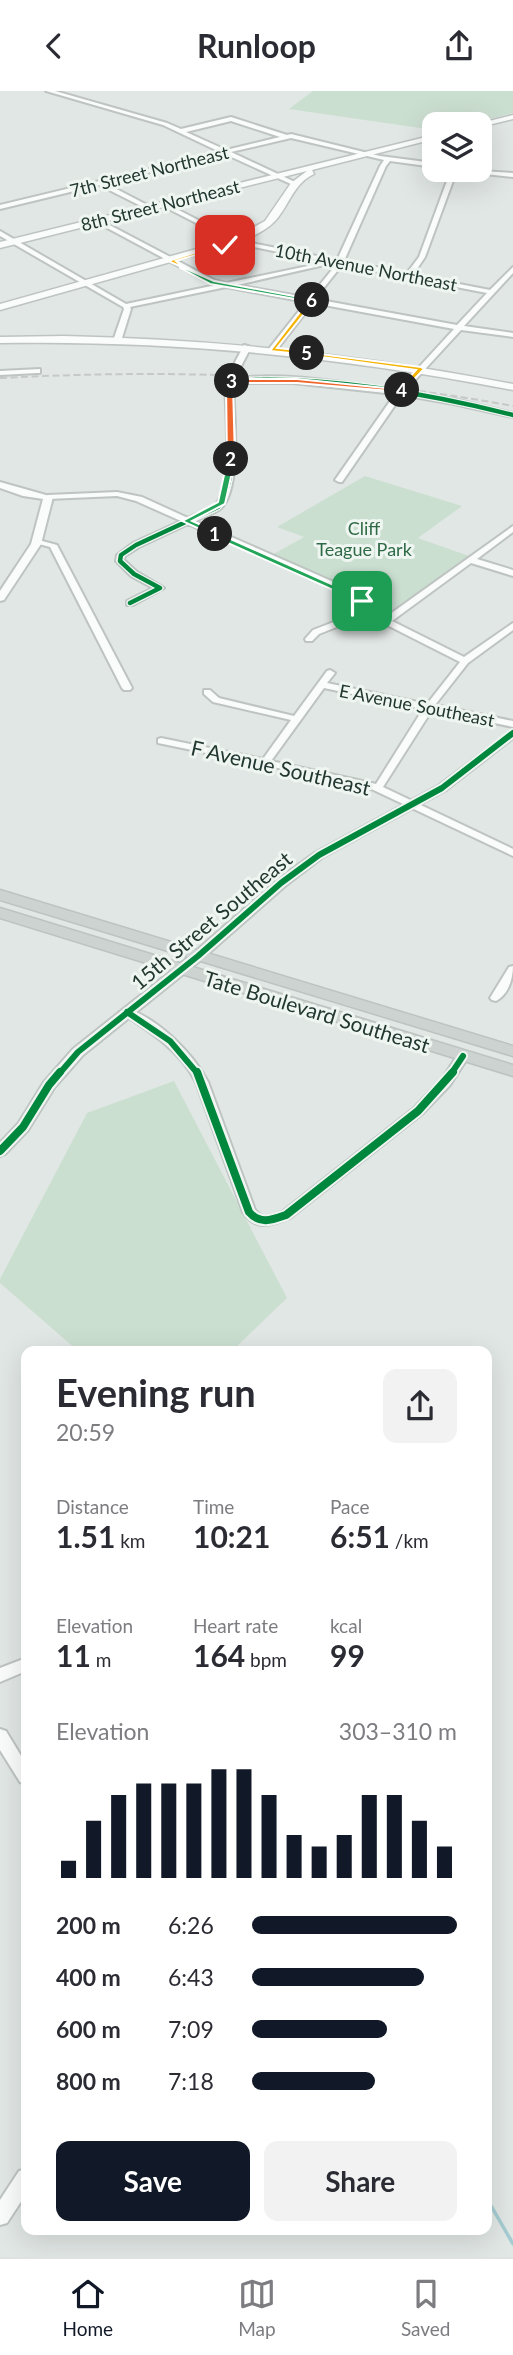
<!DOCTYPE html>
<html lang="en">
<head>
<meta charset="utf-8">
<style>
	:root { --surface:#fff; --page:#f2f2f3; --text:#2b2b33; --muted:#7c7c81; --line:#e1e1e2; --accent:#111827 }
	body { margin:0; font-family:Lato,sans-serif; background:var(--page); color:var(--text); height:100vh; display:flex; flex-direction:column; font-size:26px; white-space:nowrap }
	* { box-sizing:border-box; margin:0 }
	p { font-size:23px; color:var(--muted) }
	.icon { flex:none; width:38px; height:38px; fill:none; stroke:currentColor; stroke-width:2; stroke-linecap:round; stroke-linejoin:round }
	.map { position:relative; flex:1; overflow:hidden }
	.sheet { position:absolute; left:21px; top:1255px; width:471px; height:889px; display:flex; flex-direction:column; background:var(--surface); border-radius:14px; box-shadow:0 7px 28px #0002 }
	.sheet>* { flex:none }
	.fabs { position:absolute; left:422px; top:21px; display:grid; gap:14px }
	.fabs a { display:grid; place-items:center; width:70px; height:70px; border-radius:14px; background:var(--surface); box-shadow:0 7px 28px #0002; font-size:35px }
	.pin { position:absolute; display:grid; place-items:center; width:60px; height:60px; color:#fff; margin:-30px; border-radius:14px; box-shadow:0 4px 10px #0006 }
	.km { position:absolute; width:35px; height:35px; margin:-18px; border-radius:50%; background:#222; color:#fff; font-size:19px; line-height:35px; text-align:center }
	.round { display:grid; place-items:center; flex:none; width:74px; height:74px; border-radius:14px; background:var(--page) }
	.overview { display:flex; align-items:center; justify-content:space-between; height:119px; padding:0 35px }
	h1 { font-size:38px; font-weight:700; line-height:52px }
	.figures { display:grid; grid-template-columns:repeat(3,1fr); gap:10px; height:119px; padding:7px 35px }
	.figures div { display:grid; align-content:center }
	.figures b { font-size:30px; font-weight:700 }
	.figures small { font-size:19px; font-weight:400 }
	.figures p { font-size:19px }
	.chart { height:196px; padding:14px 35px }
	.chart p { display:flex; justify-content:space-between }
	.chart svg { width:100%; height:126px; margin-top:7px; stroke:var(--accent); stroke-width:6 }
	.button { display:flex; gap:14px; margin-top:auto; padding:14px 35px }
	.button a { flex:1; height:80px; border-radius:14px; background:var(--accent); color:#fff; font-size:28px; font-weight:700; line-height:80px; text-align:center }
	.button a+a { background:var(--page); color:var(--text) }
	ul { padding:0 35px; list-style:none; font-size:23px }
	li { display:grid; grid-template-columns:112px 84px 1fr; align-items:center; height:52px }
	li i { height:18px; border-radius:9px; background:var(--accent) }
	header { display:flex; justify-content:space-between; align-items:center; height:91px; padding:0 35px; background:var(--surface); font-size:32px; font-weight:700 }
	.tab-bar { display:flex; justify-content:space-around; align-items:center; height:98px; border-top:2px solid var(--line); background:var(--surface); font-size:19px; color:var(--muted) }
	.tab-bar a { display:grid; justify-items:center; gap:4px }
	.tab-bar .selected { color:var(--accent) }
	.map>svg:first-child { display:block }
	.green { fill:#cbdfd1 }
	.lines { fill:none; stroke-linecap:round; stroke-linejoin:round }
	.stream { stroke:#a5ccd2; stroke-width:3.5 }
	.minor-casing { stroke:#bec4c1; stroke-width:4 }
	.tertiary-casing { stroke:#bec4c1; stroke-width:4 }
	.secondary-casing { stroke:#bec4c1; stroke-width:3 }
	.primary-casing { stroke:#bcc3c1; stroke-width:3 }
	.minor { fill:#fafbfb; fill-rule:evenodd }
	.tertiary { fill:#fafbfb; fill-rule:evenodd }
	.secondary { fill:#fafbfb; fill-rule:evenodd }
	.primary { fill:#cdd3d1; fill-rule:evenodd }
	.rail { stroke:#c6c9c8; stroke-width:2; stroke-dasharray:7 3.5; stroke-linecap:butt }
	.cycleway-far2-casing { stroke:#eff6f2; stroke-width:7 }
	.cycleway-far1-casing { stroke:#eff6f2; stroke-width:10 }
	.cycleway-casing { stroke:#eff6f2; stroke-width:12 }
	.cycleway-far2 { stroke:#00873e; stroke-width:4.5 }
	.cycleway-far1 { stroke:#00873e; stroke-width:6 }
	.cycleway { stroke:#00873e; stroke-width:8 }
	.split-1 { fill:#22a559; stroke:#fff; stroke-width:2 }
	.split-2 { fill:#22a559; stroke:#fff; stroke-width:2 }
	.split-3 { fill:#f0652b; stroke:#fff; stroke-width:2 }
	.split-4 { fill:#f0652b; stroke:#fff; stroke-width:2 }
	.split-5 { fill:#f5b400; stroke:#fff; stroke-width:2 }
	.split-6 { fill:#f5b400; stroke:#fff; stroke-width:2 }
	.split-7 { fill:#22a559; stroke:#fff; stroke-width:2 }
	.split-8 { fill:#f5b400; stroke:#fff; stroke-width:2 }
	.labels { text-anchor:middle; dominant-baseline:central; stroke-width:6; stroke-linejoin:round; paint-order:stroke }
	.far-street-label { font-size:18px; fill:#223731; stroke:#eff6f2 }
	.far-park-label { font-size:18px; fill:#2f6a46; stroke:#eff6f2 }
	.street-label { font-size:21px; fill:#223731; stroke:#eff6f2 }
</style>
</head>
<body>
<header><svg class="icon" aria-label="back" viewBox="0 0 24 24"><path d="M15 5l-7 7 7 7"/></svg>Runloop<svg class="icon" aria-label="share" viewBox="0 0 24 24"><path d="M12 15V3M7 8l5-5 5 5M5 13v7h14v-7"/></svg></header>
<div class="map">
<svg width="513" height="2166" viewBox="0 0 513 2166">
	<rect width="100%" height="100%" fill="#e1e7e4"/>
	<path class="green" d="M 313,0 L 513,0 L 513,22 L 469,33 L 434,33 L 434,39 L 289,18 Z
		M 365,385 L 462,415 L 418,447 L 469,465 L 389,524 L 382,525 L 372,510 L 270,465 L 304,446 L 277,436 Z
		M 174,990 L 287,1207 L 232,1260 L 78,1260 L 0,1192 L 0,1188 L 87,1022 Z"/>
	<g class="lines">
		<path class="stream" d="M 486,2106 L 513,2153"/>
		<defs>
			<path id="minor" d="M 46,0 L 55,0 L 167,32 L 181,38 L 231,26 L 287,44 L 291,43 L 380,65 L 434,72 L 434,76 L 390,70 L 386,75 L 344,170 L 407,182 L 419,166 L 451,79 L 457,79 L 425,166 L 413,184 L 490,199 L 513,176 L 513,182 L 464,235 L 513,242 L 513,246 L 461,239 L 405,300 L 454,308 L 513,322 L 513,326 L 454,313 L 402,304 L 342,391 L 339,391 L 335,389 L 395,303 L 293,292 L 234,292 L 233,294 C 234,320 242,401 220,418 C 213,423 203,426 195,430 L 361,503 L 386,526 L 513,435 L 513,441 L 477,468 L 513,479 L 513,485 L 471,472 L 392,530 L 464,566 L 513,532 L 513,539 L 468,572 L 435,614 L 513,630 L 513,636 L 432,619 L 383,696 L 513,758 L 513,765 L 365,695 L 158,652 L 158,648 L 161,647 L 263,668 L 291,629 L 213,611 L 204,603 L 204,599 L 210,599 L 219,607 L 294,625 L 327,580 L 330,579 L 335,582 L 327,592 L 427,613 L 460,571 L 383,532 L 372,522 L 319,543 L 312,550 L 306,550 L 305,548 L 313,539 L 367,518 L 355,507 L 188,433 L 139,456 L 125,465 L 124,469 L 137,481 L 164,497 L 133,514 L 127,514 L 127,510 L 153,497 L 131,485 L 116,470 L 117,464 L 133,452 L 181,430 L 136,410 L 117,405 L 48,408 L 44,406 L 48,404 L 117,401 L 142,406 L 188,427 C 196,423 207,420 214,415 C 233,400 226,318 225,294 L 229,288 C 284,280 344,292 398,299 L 454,238 L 313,212 L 275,261 L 272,261 L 268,259 L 306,211 L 226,196 L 130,216 L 131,218 L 122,247 L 118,249 L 114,247 L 124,218 L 123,216 L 0,145 L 0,140 L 126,213 L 216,194 L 210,192 L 96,131 L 96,129 L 100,129 L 214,189 L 226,192 L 327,171 L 239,153 L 239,151 L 241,150 L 337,169 L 380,75 L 384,69 L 291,47 L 231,61 L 295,91 L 293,94 L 225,63 L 105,92 L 151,116 L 149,119 L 99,94 L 0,118 L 0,114 L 220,61 L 163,34 ZM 231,30 L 280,46 L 226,59 L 186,41 ZM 333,172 L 336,173 L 335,175 L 309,207 L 237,194 ZM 342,174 L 487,202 L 457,234 L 315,208 ZM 324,597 L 423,618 L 376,693 L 271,670 Z
				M 464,79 L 513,82 L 513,86 L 467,81 Z
				M 163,111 L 237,149 L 238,150 L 233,151 L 161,114 Z
				M 244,254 L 251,256 L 238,281 L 232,281 L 231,279 Z
				M 40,278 L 40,282 L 37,282 L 0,284 L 0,280 Z
				M 35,448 L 57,454 L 132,597 L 130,599 L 124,599 L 122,597 L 50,456 L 35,452 Z
				M 513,875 C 513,888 508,904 496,910 L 492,909 L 490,907 L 509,876 Z
				M 127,917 C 159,929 192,961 208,991 L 255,1119 C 263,1129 271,1125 282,1121 L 414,1017 L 442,988 L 459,962 L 467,962 L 469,965 L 450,994 L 422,1023 L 290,1127 C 271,1134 257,1141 243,1121 L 196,991 C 180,960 152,942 123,923 L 121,921 Z
				M 26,1567 L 26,1580 L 0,1591 L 0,1577 Z
				M 0,1638 L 6,1640 L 26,1673 L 26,1693 L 20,1691 L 0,1659 Z
				M 26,2078 L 26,2103 L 7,2132 L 0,2134 L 0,2109 L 19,2080 Z"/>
			<path id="tertiary" d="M 0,391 L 53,406 L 41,453 L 4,509 L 0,510 L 0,500 L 31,453 L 43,408 L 23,405 L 0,397 Z
				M 513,639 L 513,647 L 446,699 L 323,766 L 285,795 L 202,868 L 83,964 L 54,997 L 28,1039 L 5,1063 L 0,1065 L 0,1052 L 18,1033 L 44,991 L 73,958 L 194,862 L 277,789 L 315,762 L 438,695 Z"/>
			<path id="secondary" d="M 513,24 L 513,28 L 480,36 L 477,33 Z
				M 434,44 L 434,48 L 312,79 L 314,83 C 293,93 290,113 276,129 C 266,140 251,146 238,152 L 0,219 L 0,213 L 232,148 L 265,130 L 291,92 L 307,80 L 0,157 L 0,151 Z
				M 64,245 C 216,248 364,264 513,293 L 513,299 C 343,266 174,249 0,252 L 0,246 Z"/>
			<path id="primary" d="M 0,799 L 513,955 L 513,965 L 0,809 Z
				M 0,817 L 513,974 L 513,985 L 0,827 Z"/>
		</defs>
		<use href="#minor" class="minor-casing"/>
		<use href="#tertiary" class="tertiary-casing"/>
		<use href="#secondary" class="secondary-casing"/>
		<use href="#primary" class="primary-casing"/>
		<use href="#minor" class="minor"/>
		<use href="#tertiary" class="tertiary"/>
		<use href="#secondary" class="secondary"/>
		<use href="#primary" class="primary"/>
		<path class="rail" d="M 0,287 C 175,278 341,283 513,315"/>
		<defs>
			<path id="cycleway-far2" d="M 130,512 L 160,497 L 134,483 L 120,470 L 121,464 L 136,454 L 218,416 C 240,383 231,332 229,294 L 232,290 C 323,284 425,302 513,324"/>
			<path id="cycleway-far1" d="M 127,921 L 170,950 L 198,983
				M 59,983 L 78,961 L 198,865 L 281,792 L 319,764 L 442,697 L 513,642
				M 451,983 L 463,965"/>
			<path id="cycleway" d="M 197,981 L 249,1121 C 260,1134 272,1129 286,1124 L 418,1020 L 453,981
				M 0,1060 L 23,1036 L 49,994 L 60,981"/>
		</defs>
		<use href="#cycleway-far2" class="cycleway-far2-casing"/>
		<use href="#cycleway-far1" class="cycleway-far1-casing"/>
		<use href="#cycleway" class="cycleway-casing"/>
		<use href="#cycleway-far2" class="cycleway-far2"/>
		<use href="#cycleway-far1" class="cycleway-far1"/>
		<use href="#cycleway" class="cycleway"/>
	</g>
	<path class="split-1" d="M 215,441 L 365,508 L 366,510 L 360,511 L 212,445 Z"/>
	<path class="split-2" d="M 228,366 L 235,368 L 225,413 L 192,430 L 217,441 L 215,445 L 182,430 L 218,411 Z"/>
	<path class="split-3" d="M 229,289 L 235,290 L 233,294 L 235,368 L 231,370 L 227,368 L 226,294 Z"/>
	<path class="split-4" d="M 232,288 L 297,288 L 405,299 L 402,301 L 297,292 L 229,292 Z"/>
	<path class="split-5" d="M 305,261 L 421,276 L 424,278 L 402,301 L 398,299 L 416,279 L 307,264 Z"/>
	<path class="split-6" d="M 310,208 L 315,209 L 277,257 L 307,260 L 310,264 L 270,260 Z"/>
	<path class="split-7" d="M 180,175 L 214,190 L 315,209 L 312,211 L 210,193 L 180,177 Z"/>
	<path class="split-8" d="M 223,153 L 228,154 L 176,170 L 184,177 L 168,170 Z"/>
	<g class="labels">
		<g class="far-street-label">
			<text transform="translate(149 80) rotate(-14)">7th Street Northeast</text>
			<text transform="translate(160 114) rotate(-14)">8th Street Northeast</text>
			<text transform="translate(366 176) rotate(11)">10th Avenue Northeast</text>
			<text transform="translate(417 614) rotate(11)">E Avenue Southeast</text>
		</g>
		<g class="far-park-label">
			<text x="364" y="437">Cliff<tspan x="364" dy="21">Teague Park</tspan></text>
		</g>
		<g class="street-label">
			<text transform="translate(281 676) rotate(13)">F Avenue Southeast</text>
			<text transform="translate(211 829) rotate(-40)">15th Street Southeast</text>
			<text transform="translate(317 920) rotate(17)">Tate Boulevard Southeast</text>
		</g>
	</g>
</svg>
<div class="fabs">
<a><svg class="icon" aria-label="layers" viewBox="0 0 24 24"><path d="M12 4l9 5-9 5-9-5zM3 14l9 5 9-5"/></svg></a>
</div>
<div class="pin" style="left:362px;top:510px;background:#1e9e55"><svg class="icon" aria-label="arrive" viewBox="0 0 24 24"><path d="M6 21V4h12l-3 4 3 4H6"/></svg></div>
<div class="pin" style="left:225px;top:154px;background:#d93025"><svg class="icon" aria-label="check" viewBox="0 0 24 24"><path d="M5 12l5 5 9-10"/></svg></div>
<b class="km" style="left:215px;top:443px">1</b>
<b class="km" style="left:231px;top:368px">2</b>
<b class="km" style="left:232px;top:290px">3</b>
<b class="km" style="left:402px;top:299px">4</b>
<b class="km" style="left:307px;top:262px">5</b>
<b class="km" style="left:312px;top:209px">6</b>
<section class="sheet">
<div class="overview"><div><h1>Evening run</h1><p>20:59</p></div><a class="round"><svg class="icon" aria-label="share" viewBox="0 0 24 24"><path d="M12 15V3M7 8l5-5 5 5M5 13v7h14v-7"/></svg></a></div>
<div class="figures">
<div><p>Distance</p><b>1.51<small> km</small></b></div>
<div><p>Time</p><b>10:21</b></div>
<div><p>Pace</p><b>6:51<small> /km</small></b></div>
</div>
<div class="figures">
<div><p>Elevation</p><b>11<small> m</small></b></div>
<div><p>Heart rate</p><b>164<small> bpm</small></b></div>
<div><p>kcal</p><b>99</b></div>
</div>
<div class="chart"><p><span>Elevation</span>303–310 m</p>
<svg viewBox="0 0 160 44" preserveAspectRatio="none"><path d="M5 44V38M15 44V24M25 44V15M35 44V11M45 44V11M55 44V11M65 44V6M75 44V6M85 44V15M95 44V29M105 44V33M115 44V29M125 44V15M135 44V15M145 44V24M155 44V33"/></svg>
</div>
<ul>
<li><b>200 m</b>6:26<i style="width:100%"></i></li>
<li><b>400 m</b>6:43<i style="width:84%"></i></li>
<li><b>600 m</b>7:09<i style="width:66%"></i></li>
<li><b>800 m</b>7:18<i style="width:60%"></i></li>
</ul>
<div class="button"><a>Save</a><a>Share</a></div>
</section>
</div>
<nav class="tab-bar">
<a class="selected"><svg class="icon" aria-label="home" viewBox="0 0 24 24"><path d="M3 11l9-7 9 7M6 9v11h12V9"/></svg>Home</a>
<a><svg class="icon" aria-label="map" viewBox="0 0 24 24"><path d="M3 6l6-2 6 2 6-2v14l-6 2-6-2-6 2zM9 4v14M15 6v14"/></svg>Map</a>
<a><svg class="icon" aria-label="saved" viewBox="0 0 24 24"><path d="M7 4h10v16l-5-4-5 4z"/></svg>Saved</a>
</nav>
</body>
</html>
